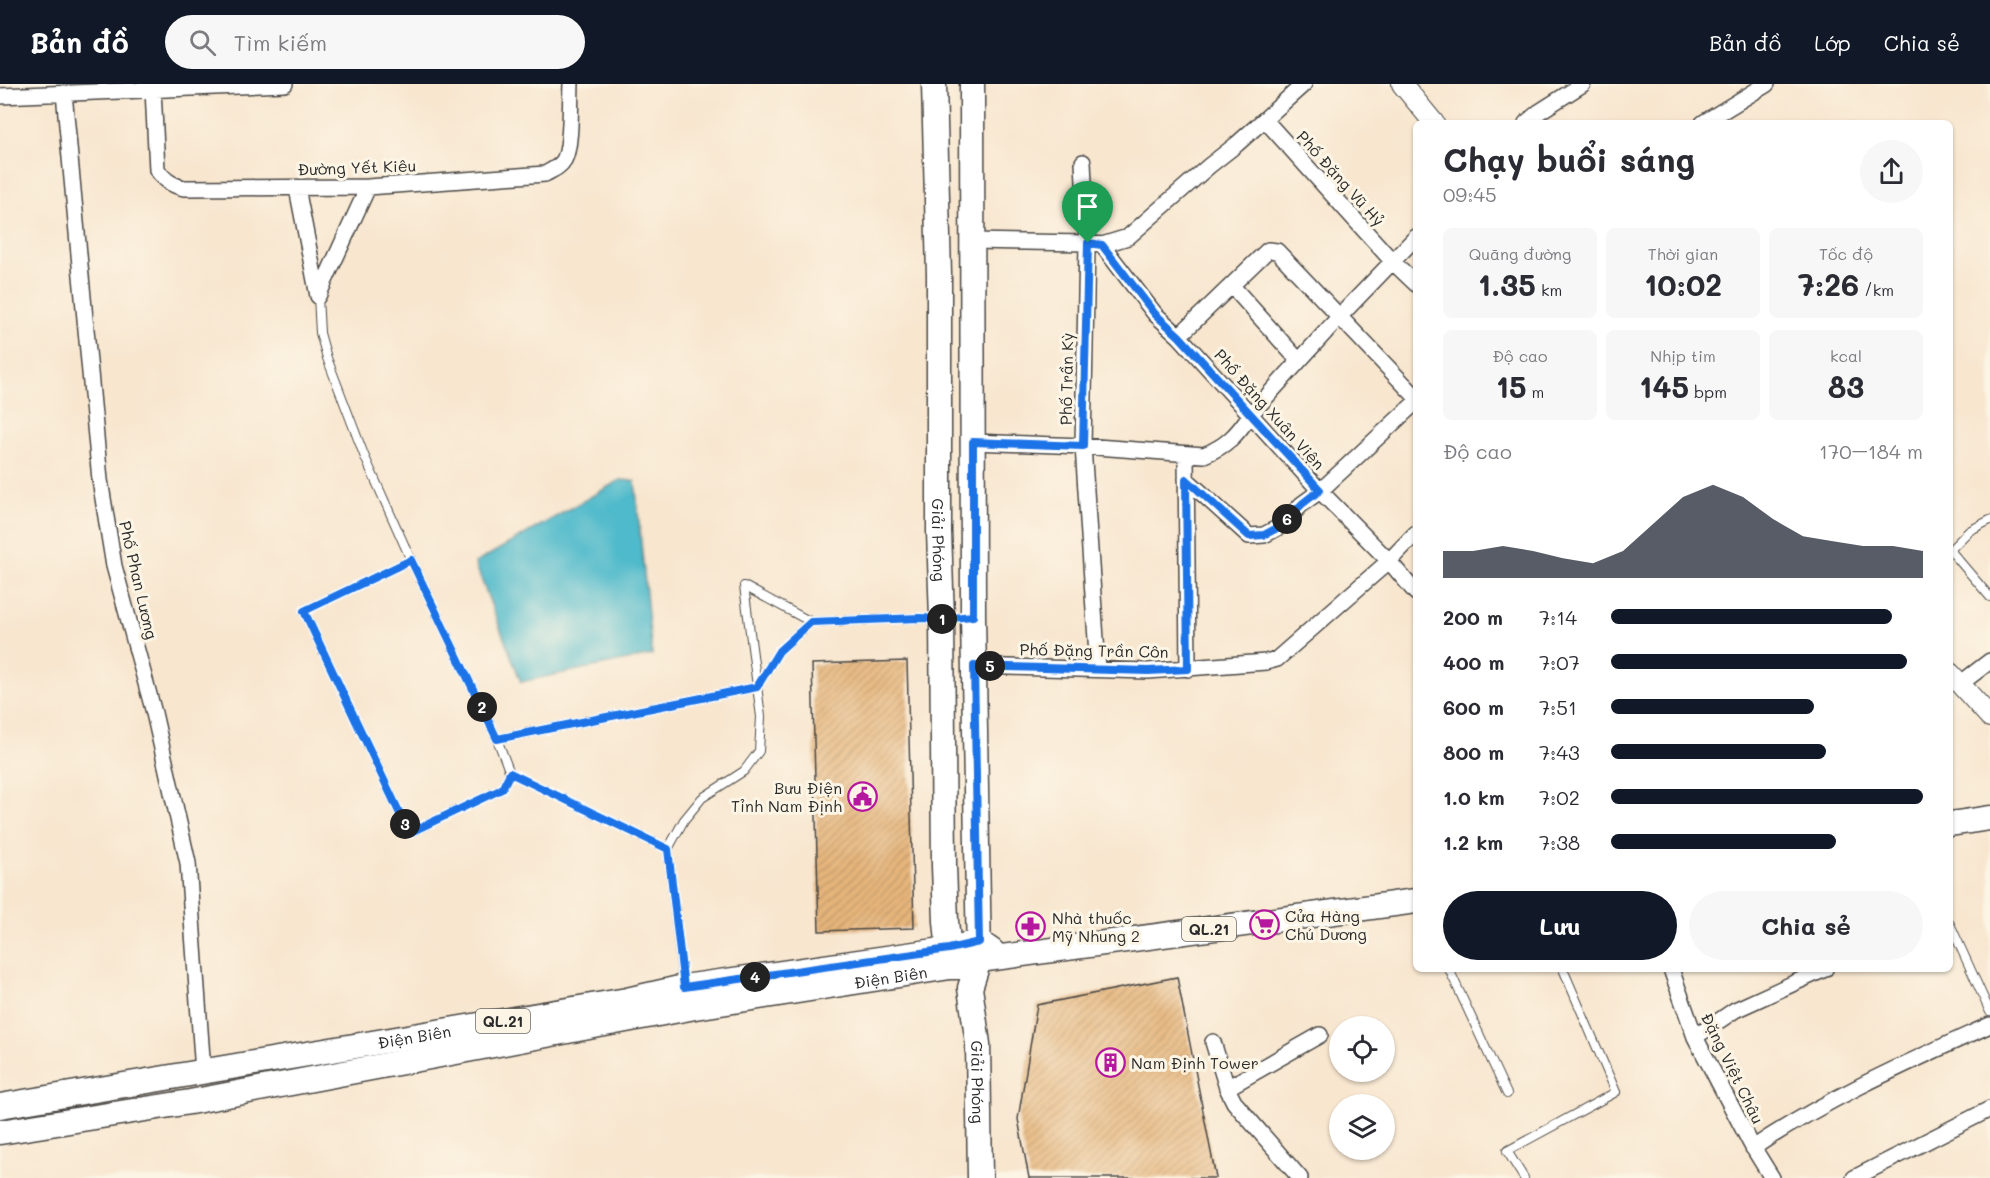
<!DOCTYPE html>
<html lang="vi">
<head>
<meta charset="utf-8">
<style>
	:root { --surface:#fff; --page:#f7f7f7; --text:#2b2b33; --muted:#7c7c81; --accent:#111827 }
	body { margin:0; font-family:Mali,sans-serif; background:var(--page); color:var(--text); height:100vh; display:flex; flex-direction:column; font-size:22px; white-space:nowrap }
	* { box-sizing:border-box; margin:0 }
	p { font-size:20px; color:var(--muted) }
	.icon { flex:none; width:33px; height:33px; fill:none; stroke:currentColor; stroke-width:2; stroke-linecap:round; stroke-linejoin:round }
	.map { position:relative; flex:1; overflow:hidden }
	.panel { position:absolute; left:1413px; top:36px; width:540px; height:852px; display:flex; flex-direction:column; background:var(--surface); border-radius:9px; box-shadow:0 2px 4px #0004 }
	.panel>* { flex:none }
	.buttons { position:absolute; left:1329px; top:932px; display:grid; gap:12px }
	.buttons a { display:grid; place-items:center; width:66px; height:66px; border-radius:50%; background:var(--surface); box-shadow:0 2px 4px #0004; font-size:30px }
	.pin { position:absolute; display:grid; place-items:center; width:51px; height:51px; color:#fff; margin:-62px -26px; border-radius:50% 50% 50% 0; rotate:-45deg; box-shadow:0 0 6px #0007 }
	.pin .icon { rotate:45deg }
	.km { position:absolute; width:30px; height:30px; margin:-15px; border-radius:50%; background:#222; color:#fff; font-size:16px; line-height:30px; text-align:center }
	.round { display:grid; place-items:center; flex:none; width:63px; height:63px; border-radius:32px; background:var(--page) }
	.summary { display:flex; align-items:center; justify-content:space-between; height:102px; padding:0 30px }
	h1 { font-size:33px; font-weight:700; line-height:45px }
	.metrics { display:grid; grid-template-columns:repeat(3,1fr); gap:9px; height:102px; padding:6px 30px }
	.metrics div { display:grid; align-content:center; border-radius:9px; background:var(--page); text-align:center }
	.metrics b { font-size:30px; font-weight:700 }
	.metrics small { font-size:16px; font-weight:400 }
	.metrics p { font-size:16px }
	.chart { height:168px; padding:12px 30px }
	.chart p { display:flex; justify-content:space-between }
	.chart svg { width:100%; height:108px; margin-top:6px; fill:var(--accent); opacity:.7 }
	.action { display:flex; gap:12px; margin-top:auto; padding:12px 30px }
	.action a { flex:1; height:69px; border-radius:36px; background:var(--accent); color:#fff; font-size:24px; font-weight:700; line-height:69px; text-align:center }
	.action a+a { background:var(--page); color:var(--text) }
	ul { padding:0 30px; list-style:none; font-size:20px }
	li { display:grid; grid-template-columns:96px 72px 1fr; align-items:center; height:45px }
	li i { height:15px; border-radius:8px; background:var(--accent) }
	header { display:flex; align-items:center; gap:36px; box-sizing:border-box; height:84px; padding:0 30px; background:var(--accent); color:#fff }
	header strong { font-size:28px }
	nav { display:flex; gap:33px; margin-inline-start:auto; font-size:21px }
	.search { width:420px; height:54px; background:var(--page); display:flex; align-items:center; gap:15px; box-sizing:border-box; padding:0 21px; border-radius:33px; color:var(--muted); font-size:22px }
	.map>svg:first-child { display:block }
	.water { fill:#4fbacb; stroke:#3d727b; stroke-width:1.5 }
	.building { fill:url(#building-hatch) }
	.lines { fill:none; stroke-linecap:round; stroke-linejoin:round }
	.service-casing { stroke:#4a4744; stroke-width:10 }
	.minor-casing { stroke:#4a4744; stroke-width:18 }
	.tertiary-casing { stroke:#4a4744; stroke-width:22 }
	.primary-casing { stroke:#4a4744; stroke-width:27 }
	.service { stroke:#fff; stroke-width:8 }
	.minor { stroke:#fff; stroke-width:15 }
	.tertiary { stroke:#fff; stroke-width:20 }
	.primary { stroke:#fff; stroke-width:24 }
	.route-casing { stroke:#fff; stroke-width:12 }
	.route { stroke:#1a73e8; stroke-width:8 }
	.labels { text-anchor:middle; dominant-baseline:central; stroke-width:6; stroke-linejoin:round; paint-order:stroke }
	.shield { fill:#fcf5e5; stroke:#6a6863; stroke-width:1.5 }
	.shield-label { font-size:15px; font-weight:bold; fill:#2b2b2b }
	.street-label { font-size:16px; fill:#2b2b2b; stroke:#fcf5e5 }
	.poi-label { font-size:16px; fill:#2b2b2b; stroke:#fcf5e5; text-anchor:start }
</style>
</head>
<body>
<header>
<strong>Bản đồ</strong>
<div class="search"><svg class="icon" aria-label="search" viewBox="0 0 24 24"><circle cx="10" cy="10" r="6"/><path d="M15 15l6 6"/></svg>Tìm kiếm</div>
<nav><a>Bản đồ</a><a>Lớp</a><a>Chia sẻ</a></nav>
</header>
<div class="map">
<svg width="1990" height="1094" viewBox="0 0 1990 1094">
	<defs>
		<pattern id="building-hatch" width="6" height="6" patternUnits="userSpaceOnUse" patternTransform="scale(1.5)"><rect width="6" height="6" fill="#e7b67c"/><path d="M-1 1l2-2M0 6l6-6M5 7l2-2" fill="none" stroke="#bb9466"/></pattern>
	</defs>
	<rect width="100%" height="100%" fill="#fcf5e5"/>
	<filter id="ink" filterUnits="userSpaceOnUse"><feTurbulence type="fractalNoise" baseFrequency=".0167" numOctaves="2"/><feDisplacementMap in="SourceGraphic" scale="12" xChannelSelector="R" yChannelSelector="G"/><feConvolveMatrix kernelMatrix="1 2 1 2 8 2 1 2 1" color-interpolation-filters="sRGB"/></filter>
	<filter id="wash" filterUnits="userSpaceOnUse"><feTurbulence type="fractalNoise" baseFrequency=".008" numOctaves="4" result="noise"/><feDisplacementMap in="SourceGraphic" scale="24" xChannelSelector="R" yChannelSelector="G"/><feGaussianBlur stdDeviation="1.35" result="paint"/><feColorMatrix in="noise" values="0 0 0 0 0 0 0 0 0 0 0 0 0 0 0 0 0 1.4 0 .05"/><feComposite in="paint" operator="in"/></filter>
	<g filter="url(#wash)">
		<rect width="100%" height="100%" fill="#f8e6cf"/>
		<path class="water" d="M 620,396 L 635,397 L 652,571 L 521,598 L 475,479 Z"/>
		<g id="blocks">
			<path class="building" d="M 907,577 L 914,844 L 819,847 L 812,580 Z
				M 1177,893 L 1216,1094 L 1029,1094 L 1018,1035 L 1037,921 Z"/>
		</g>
	</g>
	<g filter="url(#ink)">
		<use href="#blocks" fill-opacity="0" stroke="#4a4744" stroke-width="1.5"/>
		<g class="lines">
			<defs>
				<path id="service" d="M 318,212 L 320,249 L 327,274 L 364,371 L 411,476
					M 1950,466 L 1990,513
					M 1950,466 L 1969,447 L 1990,436
					M 497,655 L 757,603 L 779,567 L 811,538
					M 510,689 L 502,705 L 409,749 L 304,527 L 411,476 L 497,655 L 510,689 L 668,765
					M 1950,840 L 1990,928
					M 1449,885 L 1507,1010
					M 683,899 L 668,765 L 684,736 L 702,714 L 744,687 L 759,667 L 761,633 L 744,502 L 811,538 L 920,534 L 942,535 L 969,533
					M 1524,1094 L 1507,1067 L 1616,1008 L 1563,885"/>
				<path id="minor" d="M 153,5 L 157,86 C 165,96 171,101 184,104 L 368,103 L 545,90 C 552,86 560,83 564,76 C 572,62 570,18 571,0
					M 64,9 L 100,396 L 114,482 L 154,629 L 188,779 L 203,988
					M 0,12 L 285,0
					M 1265,36 L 1393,178 L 1416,200
					M 1526,39 L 1539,28 L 1583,0
					M 1703,39 L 1767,0
					M 1083,78 L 1087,159 L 1083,362 L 1098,585
					M 297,104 L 318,212
					M 972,157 L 1087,159 L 1102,161 L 1128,153 L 1209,82 L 1237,60 L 1304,0
					M 1102,161 L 1155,230 L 1179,252 L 1320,407 L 1389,477 L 1416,509
					M 1232,202 L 1299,277
					M 318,212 L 368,103
					M 1179,252 L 1268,166 L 1277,167 L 1416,313
					M 973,358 L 1083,362 L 1204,371 C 1226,362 1237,351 1250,331 L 1340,232 L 1416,153
					M 1186,370 L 1188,585
					M 1186,395 L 1249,452 L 1264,451 L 1281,442 L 1302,420 L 1320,407 L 1416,318
					M 974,582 L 1148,587 L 1266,578 L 1277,575 L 1389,477 L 1416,449
					M 1960,600 L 1990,577
					M 1671,885 L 1695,953 L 1751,1060 L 1772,1094
					M 1695,953 L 1735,926 L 1825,885
					M 1213,958 L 1227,1004 L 1234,1018 L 1300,1094
					M 1227,1004 L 1320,951
					M 1753,1064 C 1827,1014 1909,978 1990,941
					M 1854,1094 L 1990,1025"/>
				<path id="tertiary" d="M 1402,0 L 1434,39
					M 1950,589 L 1990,633"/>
				<g id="primary">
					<path id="s1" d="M 934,0 L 939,191 L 939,447 L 942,535 L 944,782 L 946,837 L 950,879"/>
					<path id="s2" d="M 972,0 L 973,532 L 979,876 L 970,904 L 978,960 L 980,1094"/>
					<path d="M 1950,740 L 1990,734"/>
					<path id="s3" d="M 0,1022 L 627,916 L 684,903 L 949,865 L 979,858 L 992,867"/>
					<path id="s4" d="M 0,1048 L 190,1018 L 695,923 L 950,883 L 967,883 L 979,876 L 1416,817"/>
				</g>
			</defs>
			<use href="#service" class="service-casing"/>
			<use href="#minor" class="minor-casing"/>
			<use href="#tertiary" class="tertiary-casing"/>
			<use href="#primary" class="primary-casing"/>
			<use href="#service" class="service"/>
			<use href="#minor" class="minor"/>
			<use href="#tertiary" class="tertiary"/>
			<use href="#primary" class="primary"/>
		</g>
	</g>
	<g class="lines" filter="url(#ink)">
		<defs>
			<path id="route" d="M 1088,159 L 1102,161 L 1155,230 L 1179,252 L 1320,406 L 1302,420 L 1281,442 L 1264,451 L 1249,452 L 1186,395 L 1188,585 L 1148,587 L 974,582 L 979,858 L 949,865 L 684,903 L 668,765 L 510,689 L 502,705 L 409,749 L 304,527 L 411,476 L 497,655 L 757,603 L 779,567 L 811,538 L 920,534 L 942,535 L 973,532 L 973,358 L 1083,362 Z"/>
		</defs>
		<use href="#route" class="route-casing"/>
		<use href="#route" class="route"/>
	</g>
	<defs>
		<symbol id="civic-ring" viewBox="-11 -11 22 22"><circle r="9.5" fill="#fcf5e5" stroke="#b5179e" stroke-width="1.5"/><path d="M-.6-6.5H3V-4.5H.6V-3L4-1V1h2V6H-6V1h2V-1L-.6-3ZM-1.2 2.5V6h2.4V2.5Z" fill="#b5179e"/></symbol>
		<symbol id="supermarket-ring" viewBox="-11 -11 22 22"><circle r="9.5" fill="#fcf5e5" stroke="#b5179e" stroke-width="1.5"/><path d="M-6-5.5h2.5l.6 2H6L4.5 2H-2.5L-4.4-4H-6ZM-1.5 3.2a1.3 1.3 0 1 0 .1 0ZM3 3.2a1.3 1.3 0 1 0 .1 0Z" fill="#b5179e"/></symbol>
		<symbol id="pharmacy-ring" viewBox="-11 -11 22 22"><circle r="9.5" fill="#fcf5e5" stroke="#b5179e" stroke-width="1.5"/><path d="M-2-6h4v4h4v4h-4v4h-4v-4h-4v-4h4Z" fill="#b5179e"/></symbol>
		<symbol id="building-ring" viewBox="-11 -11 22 22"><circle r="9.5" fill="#fcf5e5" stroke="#b5179e" stroke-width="1.5"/><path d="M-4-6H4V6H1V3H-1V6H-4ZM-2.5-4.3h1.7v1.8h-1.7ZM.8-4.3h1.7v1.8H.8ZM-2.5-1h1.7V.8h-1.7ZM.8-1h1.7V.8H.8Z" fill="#b5179e"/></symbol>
	</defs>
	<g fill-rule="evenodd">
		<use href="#civic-ring" x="846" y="696" width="33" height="33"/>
		<use href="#supermarket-ring" x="1248" y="824" width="33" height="33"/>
		<use href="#pharmacy-ring" x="1014" y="826" width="33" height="33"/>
		<use href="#building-ring" x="1094" y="962" width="33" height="33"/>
	</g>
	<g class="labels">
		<g class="shield">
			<rect x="1182" y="833" width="54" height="24" rx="4.5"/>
			<rect x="476" y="925" width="54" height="24" rx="4.5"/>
		</g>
		<g class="shield-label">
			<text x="1209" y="845">QL.21</text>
			<text x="503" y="937">QL.21</text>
		</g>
		<g class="street-label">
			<text transform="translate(357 83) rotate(-2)">Đường Yết Kiêu</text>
			<text transform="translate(1341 94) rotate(48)">Phố Đặng Vũ Hỷ</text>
			<text transform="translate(1066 295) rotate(-89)">Phố Trần Kỳ</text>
			<text transform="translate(1270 325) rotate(48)">Phố Đặng Xuân Viện</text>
			<text stroke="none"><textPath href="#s1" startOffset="456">Giải Phóng</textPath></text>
			<text transform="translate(139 496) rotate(77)">Phố Phan Lương</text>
			<text transform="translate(1094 566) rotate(1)">Phố Đặng Trần Côn</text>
			<text stroke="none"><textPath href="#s4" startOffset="904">Điện Biên</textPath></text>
			<text stroke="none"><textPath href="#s3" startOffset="420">Điện Biên</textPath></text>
			<text transform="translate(1733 984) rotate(64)">Đặng Việt Châu</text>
			<text stroke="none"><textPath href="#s2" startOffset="1000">Giải Phóng</textPath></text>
		</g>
		<g class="poi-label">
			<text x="842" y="703" text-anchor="end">Bưu Điện<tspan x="842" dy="18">Tỉnh Nam Định</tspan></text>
			<text x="1285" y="831">Cửa Hàng<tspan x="1285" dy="18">Chú Dương</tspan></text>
			<text x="1052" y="833">Nhà thuốc<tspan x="1052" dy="18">Mỹ Nhung 2</tspan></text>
			<text x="1131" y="978">Nam Định Tower</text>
		</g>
	</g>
</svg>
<div class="buttons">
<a><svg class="icon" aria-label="locate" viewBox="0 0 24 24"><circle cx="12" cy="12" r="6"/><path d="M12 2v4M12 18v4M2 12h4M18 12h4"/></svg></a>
<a><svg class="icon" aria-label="layers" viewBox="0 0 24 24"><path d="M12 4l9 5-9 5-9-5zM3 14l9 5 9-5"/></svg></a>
</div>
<div class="pin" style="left:1088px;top:159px;background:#1e9e55"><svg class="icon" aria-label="arrive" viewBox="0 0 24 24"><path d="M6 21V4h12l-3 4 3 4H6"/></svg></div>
<b class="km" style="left:942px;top:535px">1</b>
<b class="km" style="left:482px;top:623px">2</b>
<b class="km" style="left:405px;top:740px">3</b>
<b class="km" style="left:755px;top:893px">4</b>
<b class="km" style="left:990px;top:582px">5</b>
<b class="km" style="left:1287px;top:435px">6</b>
<section class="panel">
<div class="summary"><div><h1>Chạy buổi sáng</h1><p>09:45</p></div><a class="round"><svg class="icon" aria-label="share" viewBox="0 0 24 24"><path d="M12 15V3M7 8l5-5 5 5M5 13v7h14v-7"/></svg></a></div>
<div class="metrics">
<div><p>Quãng đường</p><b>1.35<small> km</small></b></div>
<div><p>Thời gian</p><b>10:02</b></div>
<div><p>Tốc độ</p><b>7:26<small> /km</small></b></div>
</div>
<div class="metrics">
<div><p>Độ cao</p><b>15<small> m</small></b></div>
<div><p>Nhịp tim</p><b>145<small> bpm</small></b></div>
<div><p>kcal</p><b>83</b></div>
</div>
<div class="chart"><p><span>Độ cao</span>170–184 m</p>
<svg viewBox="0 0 160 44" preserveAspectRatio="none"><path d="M0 44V33L10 33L20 31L30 33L40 36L50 38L60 33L70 22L80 11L90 6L100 11L110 20L120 27L130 29L140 31L150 31L160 33V44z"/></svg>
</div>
<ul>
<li><b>200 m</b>7:14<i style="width:90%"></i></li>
<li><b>400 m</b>7:07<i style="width:95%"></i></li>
<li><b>600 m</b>7:51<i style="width:65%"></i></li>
<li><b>800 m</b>7:43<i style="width:69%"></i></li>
<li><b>1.0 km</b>7:02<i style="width:100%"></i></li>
<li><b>1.2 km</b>7:38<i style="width:72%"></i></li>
</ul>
<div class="action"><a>Lưu</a><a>Chia sẻ</a></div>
</section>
</div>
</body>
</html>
